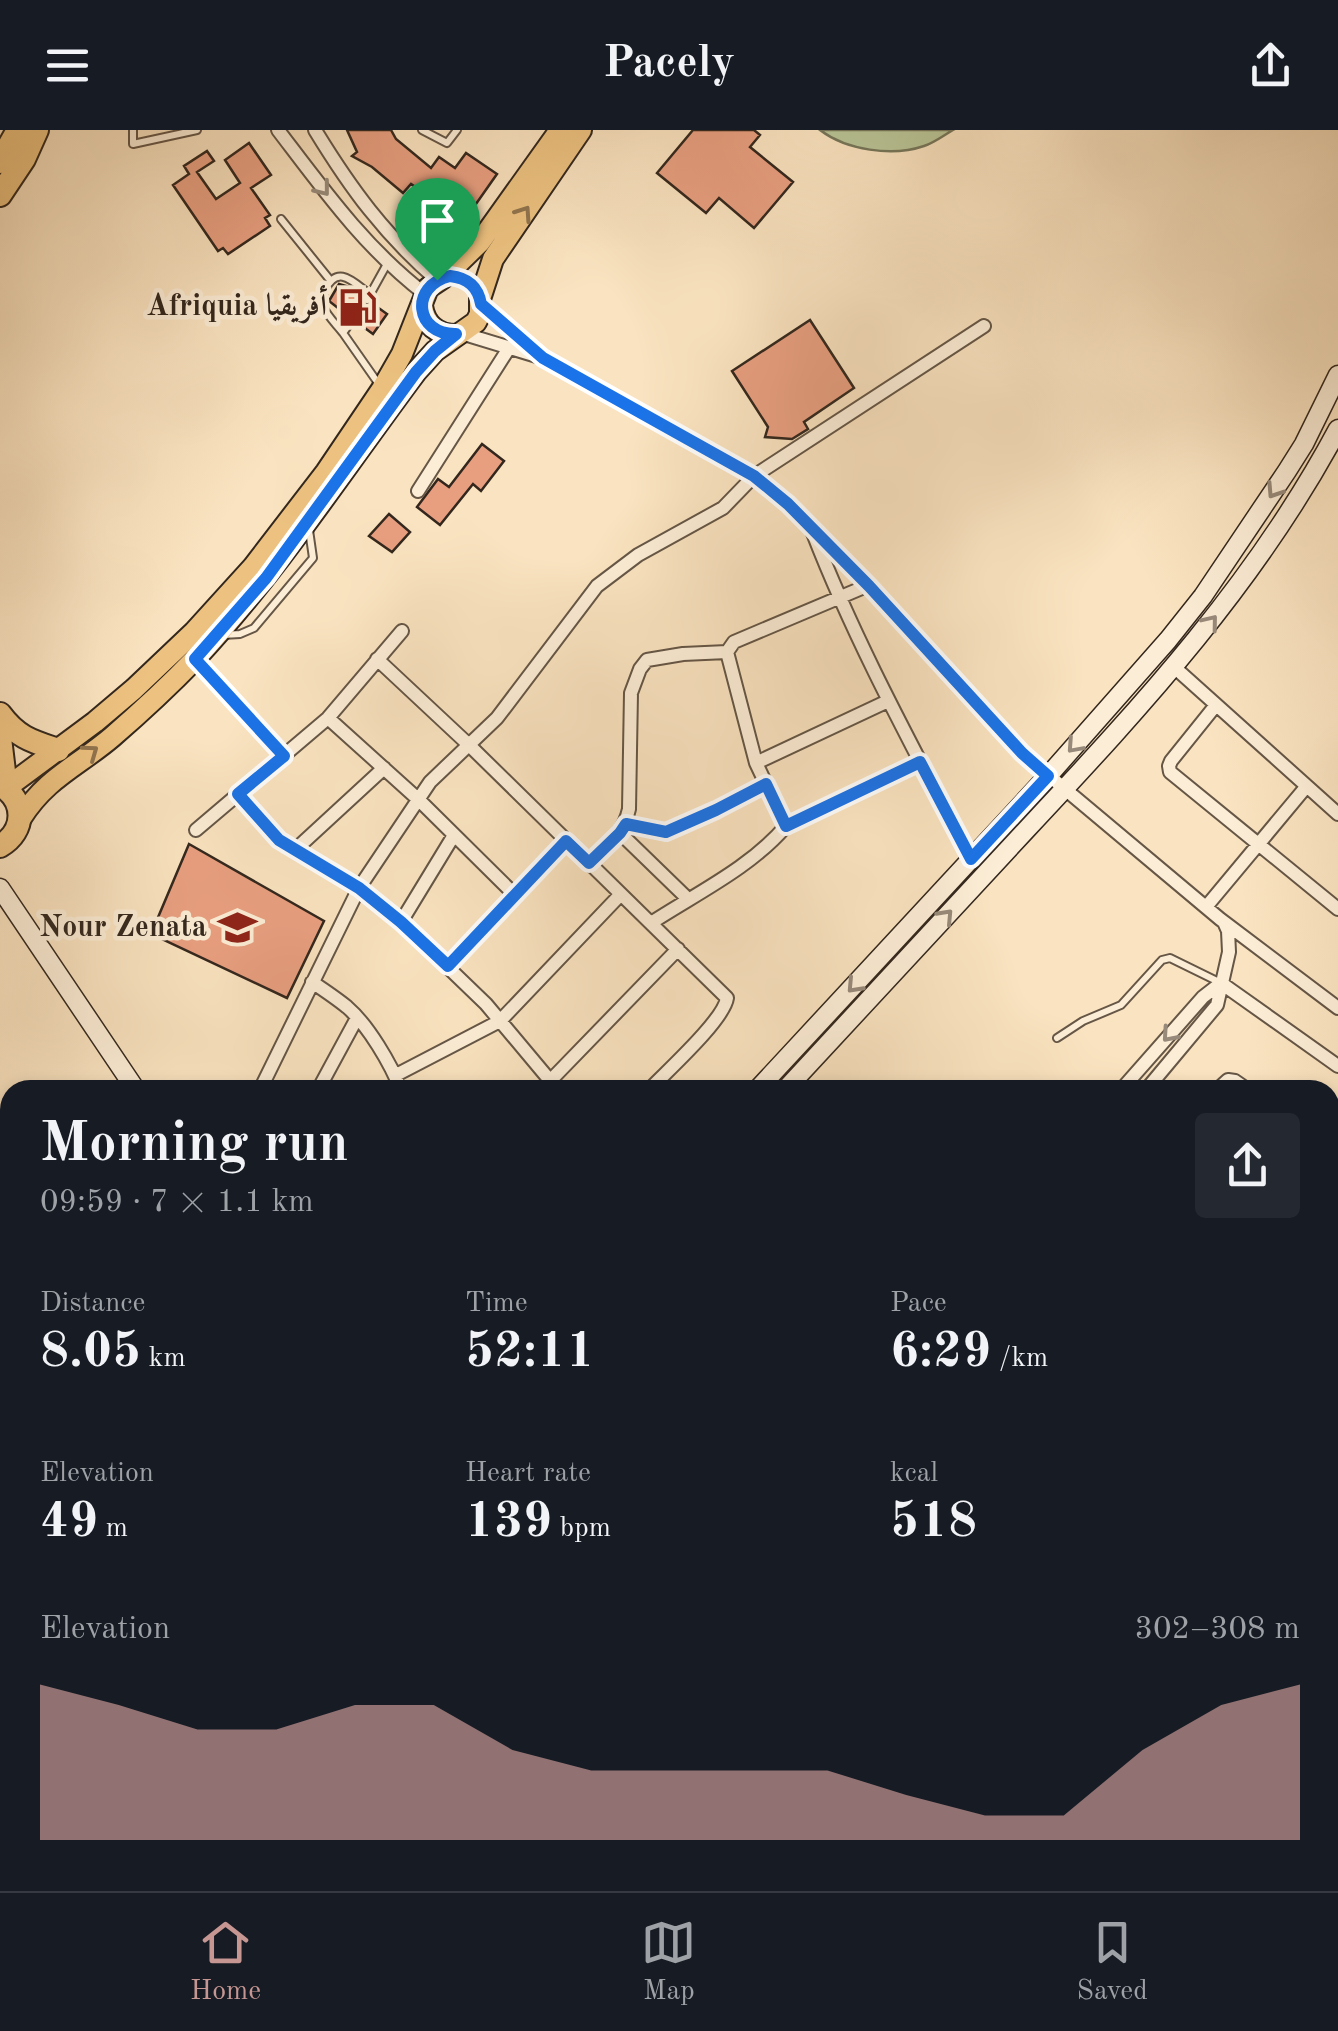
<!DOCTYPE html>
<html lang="en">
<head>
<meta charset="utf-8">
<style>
	:root { --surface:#171b24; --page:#242831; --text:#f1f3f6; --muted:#9ea1a6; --line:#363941; --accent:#c59692 }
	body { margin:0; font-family:"Old Standard TT",Amiri,serif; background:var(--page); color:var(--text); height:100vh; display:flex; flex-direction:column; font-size:38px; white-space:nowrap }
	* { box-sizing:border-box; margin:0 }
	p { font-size:32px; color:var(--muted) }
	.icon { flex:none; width:55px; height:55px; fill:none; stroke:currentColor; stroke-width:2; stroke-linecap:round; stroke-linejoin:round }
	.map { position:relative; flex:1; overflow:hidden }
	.sheet { position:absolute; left:0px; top:950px; width:1340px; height:812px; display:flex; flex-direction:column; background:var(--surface); border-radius:30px 30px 0 0; box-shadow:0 5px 15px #0003 }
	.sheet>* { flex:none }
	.pin { position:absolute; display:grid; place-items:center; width:85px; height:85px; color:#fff; margin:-102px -42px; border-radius:50% 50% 50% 0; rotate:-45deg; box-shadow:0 0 10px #0007 }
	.pin .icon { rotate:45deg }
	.round { display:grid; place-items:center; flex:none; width:105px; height:105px; border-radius:10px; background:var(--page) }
	.summary { display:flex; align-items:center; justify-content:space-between; height:170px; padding:0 40px }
	h1 { font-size:55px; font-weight:800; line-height:75px }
	.figures { display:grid; grid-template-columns:repeat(3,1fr); gap:15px; height:170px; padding:10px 40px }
	.figures div { display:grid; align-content:center }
	.figures b { font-size:50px; font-weight:800 }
	.figures small { font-size:28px; font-weight:400 }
	.figures p { font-size:28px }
	.chart { height:280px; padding:20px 40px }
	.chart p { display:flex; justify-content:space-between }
	.chart svg { width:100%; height:180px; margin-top:10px; fill:var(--accent); opacity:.7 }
	header { display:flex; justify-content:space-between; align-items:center; height:130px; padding:0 40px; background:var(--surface); font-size:45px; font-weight:800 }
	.menu { display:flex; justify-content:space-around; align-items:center; height:140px; border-top:2px solid var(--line); background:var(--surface); font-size:28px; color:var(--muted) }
	.menu a { display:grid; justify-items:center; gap:5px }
	.menu .on { color:var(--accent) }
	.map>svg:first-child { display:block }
	.green { fill:#b9c597; stroke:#76765a; stroke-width:2.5 }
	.building { fill:#e89f80; stroke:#33271d; stroke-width:2.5 }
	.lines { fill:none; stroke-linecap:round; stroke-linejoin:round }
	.lane-casing { stroke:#655646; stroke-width:10 }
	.street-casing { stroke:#655646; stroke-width:16 }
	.secondary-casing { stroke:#33271d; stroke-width:21 }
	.primary-casing { stroke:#33271d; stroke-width:24 }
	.highway-casing { stroke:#33271d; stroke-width:26 }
	.lane { stroke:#fcedd6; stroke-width:6 }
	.street { stroke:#fcedd6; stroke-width:12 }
	.secondary { stroke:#fcedd6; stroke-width:18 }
	.primary { stroke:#edc280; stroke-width:20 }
	.highway { stroke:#edc280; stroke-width:22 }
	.rail-casing { stroke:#33271d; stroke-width:9 }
	.rail { stroke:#fcedd6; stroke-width:5; stroke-dasharray:15; stroke-linecap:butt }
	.oneway { stroke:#988a7a }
	.oneway2 { stroke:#90744e }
	.route-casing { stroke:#fff; stroke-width:20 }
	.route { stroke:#1a73e8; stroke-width:12 }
	.labels { text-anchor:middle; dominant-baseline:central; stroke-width:9; stroke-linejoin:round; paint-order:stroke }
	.poi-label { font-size:30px; font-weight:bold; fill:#33271d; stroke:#fcedd6; text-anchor:end }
</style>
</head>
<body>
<header><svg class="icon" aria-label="menu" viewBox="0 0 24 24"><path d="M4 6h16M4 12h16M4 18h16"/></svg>Pacely<svg class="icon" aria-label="share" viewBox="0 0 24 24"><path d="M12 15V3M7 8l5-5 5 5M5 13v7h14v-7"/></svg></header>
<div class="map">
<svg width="1338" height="1761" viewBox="0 0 1338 1761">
	<rect width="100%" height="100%" fill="#fae3c0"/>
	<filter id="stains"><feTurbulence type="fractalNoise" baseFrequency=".002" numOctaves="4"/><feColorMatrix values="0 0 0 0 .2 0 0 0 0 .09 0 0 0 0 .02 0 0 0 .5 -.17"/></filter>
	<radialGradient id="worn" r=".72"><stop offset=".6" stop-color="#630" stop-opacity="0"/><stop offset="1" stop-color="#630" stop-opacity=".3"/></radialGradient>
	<path class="green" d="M 820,0 L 953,0 C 944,5 934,13 924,16 C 892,27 846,20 820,0 Z"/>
	<path class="building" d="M 347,0 L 391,0 L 396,9 L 431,38 L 439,27 L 455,38 L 466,23 L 497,44 L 464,91 L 411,54 L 403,63 L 372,37 L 352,26 L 357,22 Z
		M 693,0 L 754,0 L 760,5 L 750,17 L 793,52 L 754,98 L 719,68 L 706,83 L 657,43 Z
		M 249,13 L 271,45 L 251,58 L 270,85 L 265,88 L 270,96 L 228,124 L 223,118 L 218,121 L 173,55 L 189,44 L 184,36 L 207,21 L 214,31 L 197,42 L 216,69 L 240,53 L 225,30 Z
		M 339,154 L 349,157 L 361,166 L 360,171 L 363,175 L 368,177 L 373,174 L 387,184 L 373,204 L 358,193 L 358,184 L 353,182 L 347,185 L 329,171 Z
		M 810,190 L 854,258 L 804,292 L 808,299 L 792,309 L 765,307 L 768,297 L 732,241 Z
		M 482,314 L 504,331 L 481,361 L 473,354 L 440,395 L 417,377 L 438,349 L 449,357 Z
		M 389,384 L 410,402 L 392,422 L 369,406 Z
		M 189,714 L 324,791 L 287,868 L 151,804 Z"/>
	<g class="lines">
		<defs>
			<path id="lane" d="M 133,0 L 133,14 L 197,0
				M 422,0 L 447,13 L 457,0
				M 281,89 L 330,150
				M 367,170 L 387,134
				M 353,189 L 343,203 L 378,253
				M 343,203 C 337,195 327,186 323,176 C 320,169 322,167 325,160 C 338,133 354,153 371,165
				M 223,505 L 240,504 L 254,498 L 313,428 L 309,400
				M 1057,908 L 1083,891 L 1121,875 L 1162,830 L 1170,828 L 1221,853"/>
			<path id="street" d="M 278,0 C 323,59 365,118 425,164
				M 315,0 C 351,59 384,104 437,150
				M 481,174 L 543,227 L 754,346 L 788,375 L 869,455 L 1022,623 L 1220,789 L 1338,878
				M 461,203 L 540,227
				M 418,361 L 509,218
				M 813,403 C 857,516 915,621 971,729
				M 195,529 L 284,626
				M 377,529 L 469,615 L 727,868 C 724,890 666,942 649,960
				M 1173,536 L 1338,684
				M 1216,575 L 1171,631 L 1169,636 L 1170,642 L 1338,779
				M 328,588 L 419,670 L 515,765
				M 756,633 L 888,571
				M 238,664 L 279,710 L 359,758 L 401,792 L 486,874 L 558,960
				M 626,693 L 666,702 L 716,680 L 766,653
				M 786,696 L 921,632
				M 196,700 L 328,588 L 402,501
				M 620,703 L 688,769
				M 295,720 L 384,638
				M 589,733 C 607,716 624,703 629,679 L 631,563 L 640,539 L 647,530 L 683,524 L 727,522
				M 1206,777 L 1306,657
				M 401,792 L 454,705
				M 651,793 C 697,763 750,738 786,696 L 756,633 L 727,522 L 734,512 L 869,455
				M 448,836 L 566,711
				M 312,852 C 324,860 336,868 347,877 C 368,895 391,934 401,960
				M 1221,853 L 1338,936
				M 396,945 L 500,891 L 621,764
				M 550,951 L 678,819
				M 260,960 L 359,758 L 430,652 L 497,588 L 597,456 L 638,425 L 723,378 L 754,346 L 984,196
				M 318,960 L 357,888
				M 1121,960 L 1203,867 L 1221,853
				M 1146,960 L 1217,875 L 1229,822 L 1228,801 L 1224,792
				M 1217,960 L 1228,950 L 1235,951 L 1248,960
				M 0,1008 L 10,1016
				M 1330,1046 L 1338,1034
				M 0,1131 L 10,1127
				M 0,1452 L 10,1449
				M 0,1587 L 10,1595
				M 0,1667 L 10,1670
				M 679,1752 L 684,1761
				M 715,1752 L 720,1761
				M 811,1761 L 816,1752
				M 877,1761 L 882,1752"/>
			<path id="secondary" d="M 0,758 L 136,960
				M 757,960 L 1048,646 L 1168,510 L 1203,466 L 1287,341 L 1304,314 L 1338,245
				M 785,960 C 865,873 946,786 1027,699 C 1144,574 1257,451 1338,299
				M 699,1752 L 703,1761"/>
			<path id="primary" d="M 422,176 C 425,195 437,205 456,205
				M 6,658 L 95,592 L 134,559 L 194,502 L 253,437 L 326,342 L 382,259 L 402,224 L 428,158 L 443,148 L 480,112 L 560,0
				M 21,688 C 46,648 78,636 112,607 C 141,582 169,556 196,528 C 279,439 344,338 416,242 L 435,221 L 476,192 L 480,184 L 480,169 L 493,129 L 581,0"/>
			<path id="highway" d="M 0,32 L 18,0
				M 0,65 L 24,29 L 37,0
				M 0,584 C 17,607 31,611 58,620
				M 0,608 L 6,658
				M 0,655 C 26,670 26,701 0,716
				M 0,1301 L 10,1326
				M 0,1353 L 10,1380
				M 150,1752 L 152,1761
				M 171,1752 L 174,1761"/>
		</defs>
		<use href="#lane" class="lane-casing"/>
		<use href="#street" class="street-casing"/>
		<use href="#secondary" class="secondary-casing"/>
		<use href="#primary" class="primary-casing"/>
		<use href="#highway" class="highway-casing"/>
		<use href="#lane" class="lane"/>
		<use href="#street" class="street"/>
		<use href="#secondary" class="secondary"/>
		<use href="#primary" class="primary"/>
		<use href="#highway" class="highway"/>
		<defs>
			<path id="rail" d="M 1330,1170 L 1338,1157
				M 1330,1202 L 1338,1190
				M 945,1761 L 951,1752
				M 966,1761 L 972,1752"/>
		</defs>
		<use href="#rail" class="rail-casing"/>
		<use href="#rail" class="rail"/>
	</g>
	<defs><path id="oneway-chevron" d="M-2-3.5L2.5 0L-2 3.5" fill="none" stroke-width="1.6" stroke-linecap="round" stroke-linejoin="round" transform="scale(2.5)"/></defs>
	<g class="oneway">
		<use href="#oneway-chevron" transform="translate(323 59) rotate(52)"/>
		<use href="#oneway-chevron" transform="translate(1274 361) rotate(123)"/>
		<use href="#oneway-chevron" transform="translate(1211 492) rotate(-51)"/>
		<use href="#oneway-chevron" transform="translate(1074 616) rotate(132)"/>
		<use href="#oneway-chevron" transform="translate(946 786) rotate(-47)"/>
		<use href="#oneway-chevron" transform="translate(854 856) rotate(133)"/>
		<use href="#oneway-chevron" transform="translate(1169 905) rotate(131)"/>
	</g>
	<g class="oneway2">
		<use href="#oneway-chevron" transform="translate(524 83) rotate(-56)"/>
		<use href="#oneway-chevron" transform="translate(91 622) rotate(-36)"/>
	</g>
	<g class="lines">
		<defs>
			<path id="route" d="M 450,146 C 468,148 478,157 481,174 L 543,228 L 754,346 L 788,374 L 869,456 L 1022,623 L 1048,646 L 971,729 L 920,632 L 786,696 L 766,654 L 716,680 L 666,702 L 626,694 L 620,703 L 589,733 L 566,711 L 448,836 L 401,792 L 359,758 L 279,710 L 238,664 L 284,626 L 195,529 L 266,448 L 416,242 L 435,221 L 456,204 C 415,205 409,156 450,146 Z"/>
		</defs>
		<use href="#route" class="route-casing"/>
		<use href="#route" class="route"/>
	</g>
	<defs>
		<symbol id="fuel-bare" viewBox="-9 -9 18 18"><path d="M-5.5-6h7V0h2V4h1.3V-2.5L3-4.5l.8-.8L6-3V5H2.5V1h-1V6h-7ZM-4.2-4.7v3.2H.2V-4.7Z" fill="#8f2418" stroke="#fcedd6" stroke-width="2.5" paint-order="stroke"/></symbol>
		<symbol id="school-bare" viewBox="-9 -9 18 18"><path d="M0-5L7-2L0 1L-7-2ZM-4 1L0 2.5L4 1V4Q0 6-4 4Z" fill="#8f2418" stroke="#fcedd6" stroke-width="2.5" paint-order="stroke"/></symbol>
	</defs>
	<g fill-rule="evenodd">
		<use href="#fuel-bare" x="330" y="150" width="55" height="55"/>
		<use href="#school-bare" x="210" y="770" width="55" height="55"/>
	</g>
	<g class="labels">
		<g class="poi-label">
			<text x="327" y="177">Afriquia أفريقيا</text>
			<text x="207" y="798">Nour Zenata</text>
		</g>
	</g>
	<rect width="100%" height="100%" filter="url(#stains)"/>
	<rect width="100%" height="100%" fill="url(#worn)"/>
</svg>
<div class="pin" style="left:437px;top:150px;background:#1e9e55"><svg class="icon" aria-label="arrive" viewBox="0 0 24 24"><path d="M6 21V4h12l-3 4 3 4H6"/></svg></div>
<section class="sheet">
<div class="summary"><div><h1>Morning run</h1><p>09:59 · 7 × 1.1 km</p></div><a class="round"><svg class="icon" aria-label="share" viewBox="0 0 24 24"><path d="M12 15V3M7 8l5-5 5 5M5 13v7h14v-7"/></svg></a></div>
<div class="figures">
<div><p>Distance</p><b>8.05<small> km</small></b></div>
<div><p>Time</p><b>52:11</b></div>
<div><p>Pace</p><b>6:29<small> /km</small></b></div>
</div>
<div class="figures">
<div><p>Elevation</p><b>49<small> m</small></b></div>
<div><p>Heart rate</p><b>139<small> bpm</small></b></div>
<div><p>kcal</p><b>518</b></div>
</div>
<div class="chart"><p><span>Elevation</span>302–308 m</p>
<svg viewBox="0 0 160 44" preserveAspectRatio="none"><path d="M0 44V6L10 11L20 17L30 17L40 11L50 11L60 22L70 27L80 27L90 27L100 27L110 33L120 38L130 38L140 22L150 11L160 6V44z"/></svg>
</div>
</section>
</div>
<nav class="menu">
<a class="on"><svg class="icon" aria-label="home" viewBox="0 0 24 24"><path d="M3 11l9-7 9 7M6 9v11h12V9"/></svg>Home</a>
<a><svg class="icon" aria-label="map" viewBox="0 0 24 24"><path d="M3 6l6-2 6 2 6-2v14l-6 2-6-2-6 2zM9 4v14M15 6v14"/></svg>Map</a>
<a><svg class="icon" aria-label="saved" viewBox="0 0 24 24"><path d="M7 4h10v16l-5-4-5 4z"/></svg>Saved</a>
</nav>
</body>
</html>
